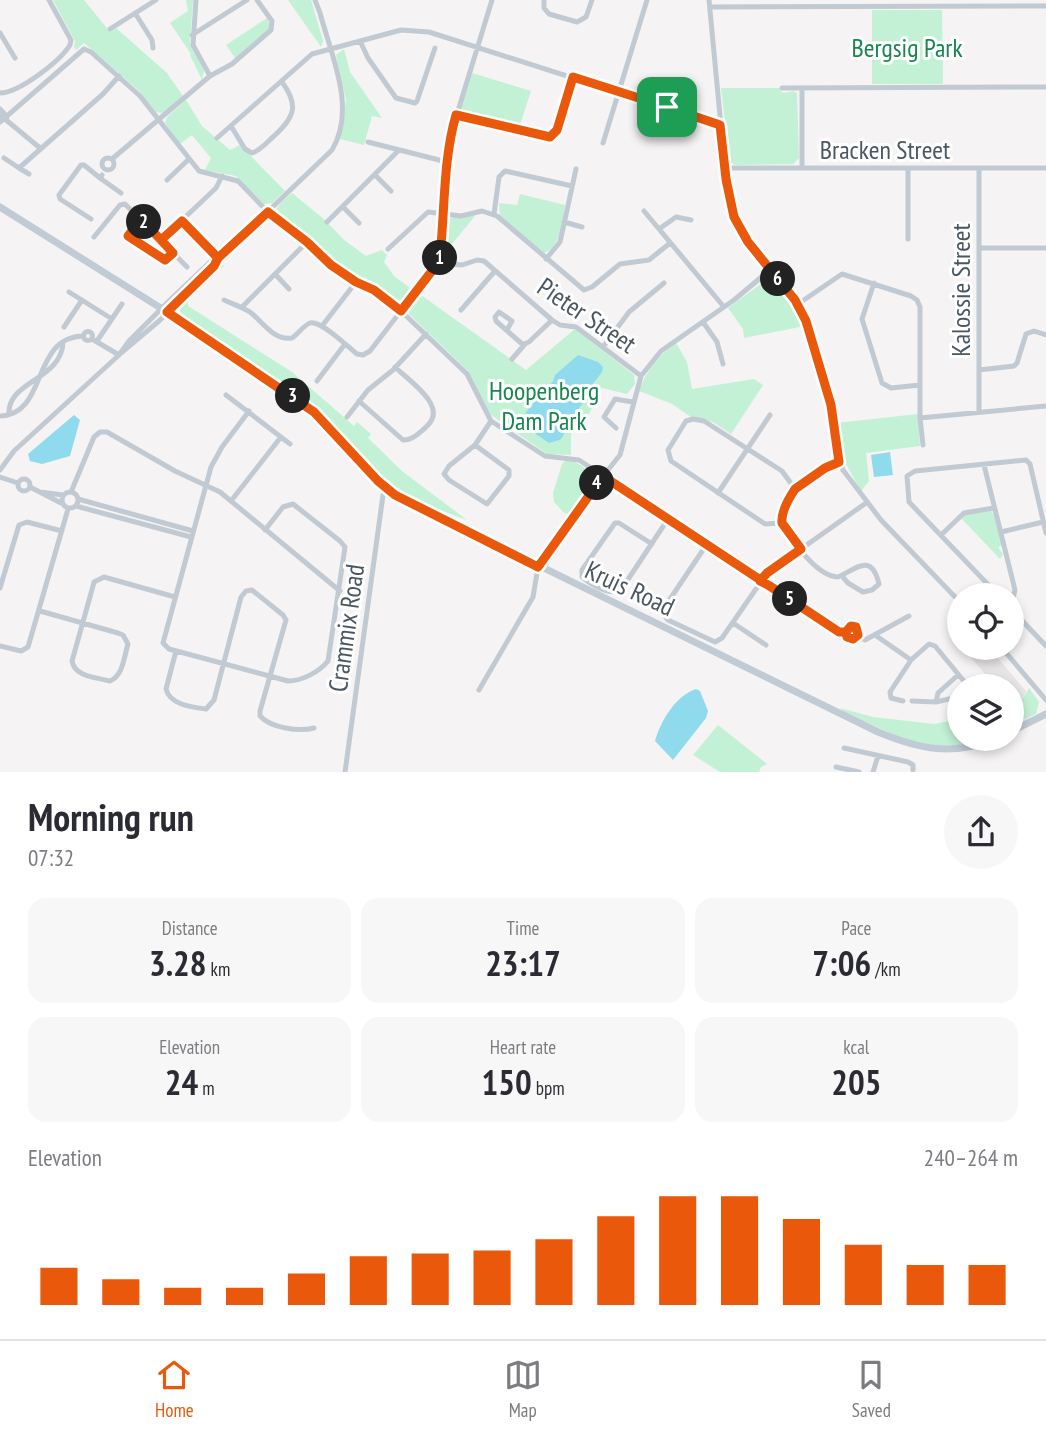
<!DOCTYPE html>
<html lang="en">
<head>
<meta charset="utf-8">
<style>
	:root { --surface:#fff; --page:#f7f7f7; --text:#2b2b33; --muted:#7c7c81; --line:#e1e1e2; --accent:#ea580c }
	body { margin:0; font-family:"PT Sans Narrow",sans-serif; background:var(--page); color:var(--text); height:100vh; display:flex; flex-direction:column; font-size:26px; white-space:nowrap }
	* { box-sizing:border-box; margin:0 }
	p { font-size:23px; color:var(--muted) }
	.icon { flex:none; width:38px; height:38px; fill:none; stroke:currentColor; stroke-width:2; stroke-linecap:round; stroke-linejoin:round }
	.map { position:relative; height:772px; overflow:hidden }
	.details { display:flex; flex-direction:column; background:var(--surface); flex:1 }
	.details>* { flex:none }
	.buttons { position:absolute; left:947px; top:583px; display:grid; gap:14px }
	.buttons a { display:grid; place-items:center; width:77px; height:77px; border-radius:50%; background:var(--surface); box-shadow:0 4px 10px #0003; font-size:35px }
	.pin { position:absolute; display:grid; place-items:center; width:60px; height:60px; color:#fff; margin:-30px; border-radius:14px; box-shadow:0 4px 10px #0006 }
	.km { position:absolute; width:35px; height:35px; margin:-18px; border-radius:50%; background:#222; color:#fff; font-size:19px; line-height:35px; text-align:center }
	.round { display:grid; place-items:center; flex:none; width:74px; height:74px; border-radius:37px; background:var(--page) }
	.overview { display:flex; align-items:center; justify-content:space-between; height:119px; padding:0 28px }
	h1 { font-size:38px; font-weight:800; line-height:52px }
	.metrics { display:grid; grid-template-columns:repeat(3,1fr); gap:10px; height:119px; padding:7px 28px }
	.metrics div { display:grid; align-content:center; border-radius:18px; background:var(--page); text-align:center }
	.metrics b { font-size:35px; font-weight:800 }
	.metrics small { font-size:19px; font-weight:400 }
	.metrics p { font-size:19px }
	.chart { height:196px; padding:14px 28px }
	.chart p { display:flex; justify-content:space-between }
	.chart svg { width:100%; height:126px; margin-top:7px; stroke:var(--accent); stroke-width:6 }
	.tabs { display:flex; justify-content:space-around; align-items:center; height:98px; border-top:2px solid var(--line); background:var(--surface); font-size:19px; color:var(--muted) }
	.tabs a { display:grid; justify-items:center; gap:4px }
	.tabs .selected { color:var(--accent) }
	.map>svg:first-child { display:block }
	.education { fill:#e6e4e5 }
	.green { fill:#c3f1d5 }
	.water { fill:#90daee }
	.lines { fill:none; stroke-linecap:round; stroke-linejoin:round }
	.street { stroke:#c1cad2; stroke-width:5 }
	.secondary { stroke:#c1cbd6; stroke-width:7 }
	.route-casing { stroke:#fff; stroke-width:14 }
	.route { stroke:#ea580c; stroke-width:9 }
	.labels { text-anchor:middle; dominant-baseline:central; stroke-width:6; stroke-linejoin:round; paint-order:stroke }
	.park-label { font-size:26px; fill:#17864f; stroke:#fff }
	.street-label { font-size:26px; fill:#4a5661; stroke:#fff }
</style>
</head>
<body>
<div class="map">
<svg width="1046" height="772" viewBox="0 0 1046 772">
	<rect width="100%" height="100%" fill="#f5f3f3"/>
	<path class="education" d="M 963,648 L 989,648 L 1026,691 L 1023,698 L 1012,700 L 1012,686 L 995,686 Z"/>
	<path class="green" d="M 53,0 L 84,0 L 110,32 L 116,28 L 167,73 L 183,96 L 163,113 L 155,112 L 139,91 L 84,43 L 76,50 L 74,47 L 75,41 Z
		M 186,0 L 193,0 L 190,43 L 204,71 L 202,80 L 190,55 L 191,54 L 170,23 L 188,11 Z
		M 288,0 L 311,0 L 323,41 L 321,47 Z
		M 872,10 L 942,10 L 943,84 L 872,84 Z
		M 267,18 L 269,22 L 269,29 L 235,58 L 226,45 Z
		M 344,49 L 350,72 L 382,118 L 372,116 L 364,145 L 340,139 L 346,100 L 336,55 Z
		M 472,73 L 531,91 L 519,128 L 463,113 L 461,108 Z
		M 721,88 L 779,88 L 783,93 L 793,91 L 797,93 L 799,158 L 793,164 L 735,165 L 730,162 Z
		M 186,100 L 202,126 L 230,150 L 240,145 L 285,191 L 272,203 L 264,204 L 236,176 L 205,170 L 211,158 L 192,135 L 180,144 L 165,123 L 167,117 Z
		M 292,193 L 325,220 L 344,240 L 366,256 L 382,250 L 387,255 L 384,262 L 394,276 L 413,290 L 404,302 L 396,303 C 375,287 352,277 331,262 C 320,254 314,242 303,234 C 297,229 280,222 277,214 C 274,206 287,198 292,193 Z
		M 520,194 L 565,205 C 562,221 561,247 544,253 L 500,216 L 499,203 L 517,205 Z
		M 473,214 L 475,216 L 442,256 L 446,220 L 450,218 Z
		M 221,263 L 224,266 L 188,301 L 188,306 L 292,372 L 354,426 L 357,422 L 371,434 L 368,438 L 403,472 L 467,520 L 413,500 L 389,486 L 339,433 L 187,320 L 180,311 L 181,301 Z
		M 770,277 L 774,279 L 794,304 L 805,326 L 744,338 L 743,329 L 728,308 Z
		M 418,293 L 526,370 L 575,329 L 634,375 L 635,384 L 627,394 L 602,388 L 585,422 L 581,419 L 571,434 L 571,455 L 547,454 L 490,414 L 468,371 L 408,313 L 408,306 Z
		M 676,343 L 687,362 L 692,389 L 754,379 L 763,385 L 731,434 L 713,422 L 691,417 L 672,404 L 639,391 C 646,371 659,355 676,343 Z
		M 918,414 L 920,446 L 866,453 L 869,481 L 861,491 L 843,459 L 836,423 Z
		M 572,460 L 593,473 L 596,479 L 576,510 L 565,514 L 554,502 L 553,493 L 562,464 L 565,461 Z
		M 991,511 L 994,514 L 1002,546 L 998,547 L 1003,554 L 1000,559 L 961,518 L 965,515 Z
		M 1029,688 L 1039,702 L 1036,714 L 1012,725 L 1012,700 L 1023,698 Z
		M 840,708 L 873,717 L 934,724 L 959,719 L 959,738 L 984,739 C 945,755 904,741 868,723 C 858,719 845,714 840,708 Z
		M 718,725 L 767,764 L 761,767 L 759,772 L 720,772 L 693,755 Z"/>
	<path class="water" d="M 578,355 L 598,362 L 603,367 L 602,372 L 592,385 L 589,396 L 571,418 L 563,436 L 560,440 L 549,443 L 537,435 L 525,421 L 526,412 L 553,381 L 555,375 Z
		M 74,415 L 80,420 L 70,456 L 42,464 L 30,461 L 28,454 Z
		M 890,452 L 893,475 L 874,477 L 871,455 Z
		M 696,689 L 700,691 L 708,711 L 706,718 L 673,760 L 655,741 C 661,721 675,696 696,689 Z"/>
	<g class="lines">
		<path class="street" d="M 544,0 L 544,8 L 549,14 L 577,22 L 586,17 L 592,0
			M 709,0 L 726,179 L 734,217 L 748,241 L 795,300 L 804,315 L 830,399 L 837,454 L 843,470 L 881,520 L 959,601
			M 710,7 L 1046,6
			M 135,13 L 152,40 L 153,48
			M 110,29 L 156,0
			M 0,33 L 15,58
			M 192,35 L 247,0
			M 360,41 L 368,58 L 396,98 L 415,103 L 417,101 L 435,48
			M 210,76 L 232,64 L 271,30 L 272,21 L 257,0
			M 782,88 L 1046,87
			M 0,93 C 19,93 60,61 70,45 L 71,40 L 49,0
			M 0,109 L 7,117
			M 0,115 L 40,148
			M 456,115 L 550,137 L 557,130 L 574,77
			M 0,122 L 84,49 L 91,52 L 140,96 L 199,171 L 238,181 L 268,212 L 307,242 L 331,265 L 356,282 L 374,291 L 401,311 L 467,374 L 491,421 L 545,456 L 579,460 L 840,632 L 846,632
			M 231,126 L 245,149 L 252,153 C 261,150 267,142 274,136 C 295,117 299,105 282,82
			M 217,138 L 312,54 L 401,30 L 429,32 L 720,125
			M 368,142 L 447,162
			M 603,143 L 647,0
			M 4,158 L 19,168 L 103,94 L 119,76
			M102 164a6 6 0 1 1 12 0a6 6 0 1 1-12 0Z
			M 112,159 L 210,76 L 193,45 L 196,0
			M 19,168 L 29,174
			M 725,168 L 1046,168
			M 802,168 L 802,88
			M 908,168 L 908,239
			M 979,168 L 979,411
			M 102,175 L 100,178 L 121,193
			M 375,175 L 391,191
			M 167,180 L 189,159
			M 343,207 L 359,223
			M 644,211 L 724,307
			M 494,214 L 499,177 L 505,171 L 572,186
			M 140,218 L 129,233 L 129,238 L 162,259 L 173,253
			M 91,219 L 60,199 L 59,195 L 81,165 L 84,165 L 100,178
			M 182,221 L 218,258
			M 327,222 L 399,150
			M 564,222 L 582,227
			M 659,229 L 676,217 L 691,220
			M 94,237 L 120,205 L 125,204 L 187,267
			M 161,240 L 216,188 L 222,176
			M 979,248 L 1046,248
			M 388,249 L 428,212 L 461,216 L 482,211 L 497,216 L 584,290 L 592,287 L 620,264 L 649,260 L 670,243
			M 546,259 L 560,242 L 576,169
			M 438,263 L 462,265 L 477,260 L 484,261 L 552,320 L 560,325 L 576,327 L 641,376
			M 275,274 L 289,289
			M 874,283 L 862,319 L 882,383 L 891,388 L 920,385
			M 69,292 L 112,319
			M 224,300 C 233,304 242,307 250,312 C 263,322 274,341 292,338 C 298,334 304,325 310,323 C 321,320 348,347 357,354 L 363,355 L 370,351 L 438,263 L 450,137 L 492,0
			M 798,304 L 842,274 L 911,296 L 917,300 L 920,307 L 920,418 L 923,445
			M 242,307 L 307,242
			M 461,310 L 495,271
			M 703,322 L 717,342 L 723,364
			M 322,326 L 356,282
			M 64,327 L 82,300
			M 507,330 L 512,321 L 499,312 L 495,317 L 496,321 L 521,343 L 524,344 L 529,342 L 552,320
			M83.5 336a4.5 4.5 0 1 1 9 0a4.5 4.5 0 1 1-9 0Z
			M 92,339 L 119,355
			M 97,341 L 122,304
			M 603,347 L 629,312 L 664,283
			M 121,353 L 159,321 L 214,266 L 218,258
			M 512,359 L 525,344
			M 979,370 L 1014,366 L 1017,363 L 1026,334 L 1034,331 L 1046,335
			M 317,381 L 345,344
			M 226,395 L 290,444
			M 359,401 L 403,440 C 413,440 419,433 426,427 C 450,407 409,381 395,367
			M 249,411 L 222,447 L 211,467 L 163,643 L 169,649 L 288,681 C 302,681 319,672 328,661 L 345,547 L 340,541 L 293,504 L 283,507 L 265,530
			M 9,414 C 7,381 62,380 63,342
			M 0,416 C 48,415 31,337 83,336
			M 347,417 L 368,390 L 393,370 L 426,334
			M 920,418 L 1046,406
			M 616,428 L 604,417 L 615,399 L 633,402
			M 475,445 L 509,470 L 509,476 L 487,504 L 449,480 L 444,474 L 449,466 L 475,445 L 491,421
			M 839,462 L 825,468 L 795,489 L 781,519 L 781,523 C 794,541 815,576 838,577 C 855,570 871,551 879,584 L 872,590 L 863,592 L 848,583 L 842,576
			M 984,465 L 1015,590 L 1012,602
			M 0,470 L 14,451 L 119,355 L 129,341 L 170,300 L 210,262 L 237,241 L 332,150 C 357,108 331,55 320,13 L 315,0
			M 0,477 L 18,483
			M18 485a6 6 0 1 1 12 0a6 6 0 1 1-12 0Z
			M 30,487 L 61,503
			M62 500a8 8 0 1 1 16 0a8 8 0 1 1-16 0Z
			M 40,492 L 63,495
			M 71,492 L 94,437 L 100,432 L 107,432 L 175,471 L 220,492 L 340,591
			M 718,493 L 770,415
			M 78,499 L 193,531
			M 231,501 L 281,437
			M 76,506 L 191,537
			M 781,523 L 765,524 L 671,461 L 668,450 L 686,421 L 693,419 L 704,421 L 782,471 L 795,489
			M 1001,532 L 1043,522
			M 941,535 L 964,513 L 994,508
			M 652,544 L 619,523 L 615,523 L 582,570 L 582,577 C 591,585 610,596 621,590 L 668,519
			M 707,544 L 664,608 L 663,614 L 668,620 L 715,642 L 722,638 L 767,573 L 866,503
			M 543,568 L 607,476
			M 0,588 L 19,525 L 27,522 L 62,531
			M 998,595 L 909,502 L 907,476 L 915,471 L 1026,460 L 1030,464 L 1046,533
			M 1012,610 L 1046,646
			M 40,611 L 118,633 L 123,635 L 128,644 C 124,657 123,676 110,681 C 95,677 75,677 72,661 L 93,586 L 94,582 L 104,577 L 175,597
			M 733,623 L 766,645
			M846 633a6 6 0 1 1 12 0a6 6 0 1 1-12 0Z
			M 875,635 L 911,660
			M 857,637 L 865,640 L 909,616
			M 0,646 L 21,651 L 28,647 L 68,509
			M 1002,648 L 1046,700
			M 176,651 L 166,689 C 170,705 192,707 206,709 L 214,700 L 241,597 L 246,591 L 252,590 L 283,615 L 286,620 L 260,711 L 260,716 C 271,728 299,732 314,728
			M 479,690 L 533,597 L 538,567 L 595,486 L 620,455 L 641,376 L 661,351 L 734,300 L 771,269
			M 903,701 L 891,698 L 890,692 L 911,660 L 929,644 L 935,646 L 968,686
			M 912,701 L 936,702 L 949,699
			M 936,702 L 938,693 L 958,675
			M 844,748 L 908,762 L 913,765 L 913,770
			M 836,767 L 859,772
			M 345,772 L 383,495 L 387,490
			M 873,772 L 878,756"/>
		<path class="secondary" d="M 0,207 L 167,312 L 296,398 L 329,426 L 378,481 L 395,495 L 878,732 C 919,749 953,757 997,738
			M 1012,731 L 1046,714"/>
	</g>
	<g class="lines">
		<defs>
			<path id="route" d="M 667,107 L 573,77 L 557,130 L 550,137 L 456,115 C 443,160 445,209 440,256 L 438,263 L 401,311 L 374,290 L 356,282 L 331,265 L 307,242 L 268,212 L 218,258 L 182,221 L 161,240 L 141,219 L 128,236 L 165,260 L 173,253 L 161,240 L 182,221 L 218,258 L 214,266 L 167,312 L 314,412 L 378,481 L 395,495 L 538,567 L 603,476 L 839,632 L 846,632 L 847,637 L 853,639 L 858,635 L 856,627 L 851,626 L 846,632 L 839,632 L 770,586 L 760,581 L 767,573 L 801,549 L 782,523 C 781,513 789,498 795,489 L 825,468 L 839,462 L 831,405 L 806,321 L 795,300 L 748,242 L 734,217 L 726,179 L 720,125 L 667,107"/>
		</defs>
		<use href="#route" class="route-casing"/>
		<use href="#route" class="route"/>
	</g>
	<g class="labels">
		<g class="park-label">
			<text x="907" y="47">Bergsig Park</text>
			<text x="544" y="390">Hoopenberg<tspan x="544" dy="30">Dam Park</tspan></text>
		</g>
		<g class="street-label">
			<text x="885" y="149">Bracken Street</text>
			<text transform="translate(960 290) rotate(-90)">Kalossie Street</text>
			<text transform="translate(587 315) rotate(34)">Pieter Street</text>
			<text transform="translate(630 588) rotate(25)">Kruis Road</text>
			<text transform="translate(346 628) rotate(-82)">Crammix Road</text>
		</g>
	</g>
</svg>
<div class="buttons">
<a><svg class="icon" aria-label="locate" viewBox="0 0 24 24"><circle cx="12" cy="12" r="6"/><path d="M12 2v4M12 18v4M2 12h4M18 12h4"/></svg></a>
<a><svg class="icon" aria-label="layers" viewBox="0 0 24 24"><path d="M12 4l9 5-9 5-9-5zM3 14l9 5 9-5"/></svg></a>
</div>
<div class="pin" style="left:667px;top:107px;background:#1e9e55"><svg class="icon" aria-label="arrive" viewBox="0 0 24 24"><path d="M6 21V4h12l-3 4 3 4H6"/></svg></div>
<b class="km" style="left:440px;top:258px">1</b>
<b class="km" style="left:144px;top:222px">2</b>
<b class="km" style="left:293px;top:396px">3</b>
<b class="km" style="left:597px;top:483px">4</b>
<b class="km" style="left:790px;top:599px">5</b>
<b class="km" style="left:778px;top:279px">6</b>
</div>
<section class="details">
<div class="overview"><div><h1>Morning run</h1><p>07:32</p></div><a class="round"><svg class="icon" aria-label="share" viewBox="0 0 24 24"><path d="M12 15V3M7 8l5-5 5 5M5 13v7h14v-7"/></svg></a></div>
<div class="metrics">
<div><p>Distance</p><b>3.28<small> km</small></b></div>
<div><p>Time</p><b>23:17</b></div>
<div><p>Pace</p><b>7:06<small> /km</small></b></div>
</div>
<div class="metrics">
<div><p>Elevation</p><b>24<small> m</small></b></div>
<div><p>Heart rate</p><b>150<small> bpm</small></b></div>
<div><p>kcal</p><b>205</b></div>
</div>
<div class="chart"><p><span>Elevation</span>240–264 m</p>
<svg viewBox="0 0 160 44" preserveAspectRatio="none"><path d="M5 44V31M15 44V35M25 44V38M35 44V38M45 44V33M55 44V27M65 44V26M75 44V25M85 44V21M95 44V13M105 44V6M115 44V6M125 44V14M135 44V23M145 44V30M155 44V30"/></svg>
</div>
</section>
<nav class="tabs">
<a class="selected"><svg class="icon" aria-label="home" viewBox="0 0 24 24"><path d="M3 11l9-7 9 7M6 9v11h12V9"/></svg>Home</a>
<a><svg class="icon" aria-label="map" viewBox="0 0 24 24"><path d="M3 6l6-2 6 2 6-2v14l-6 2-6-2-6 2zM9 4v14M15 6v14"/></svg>Map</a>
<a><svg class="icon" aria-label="saved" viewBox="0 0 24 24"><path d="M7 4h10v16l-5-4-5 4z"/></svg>Saved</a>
</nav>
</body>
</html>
